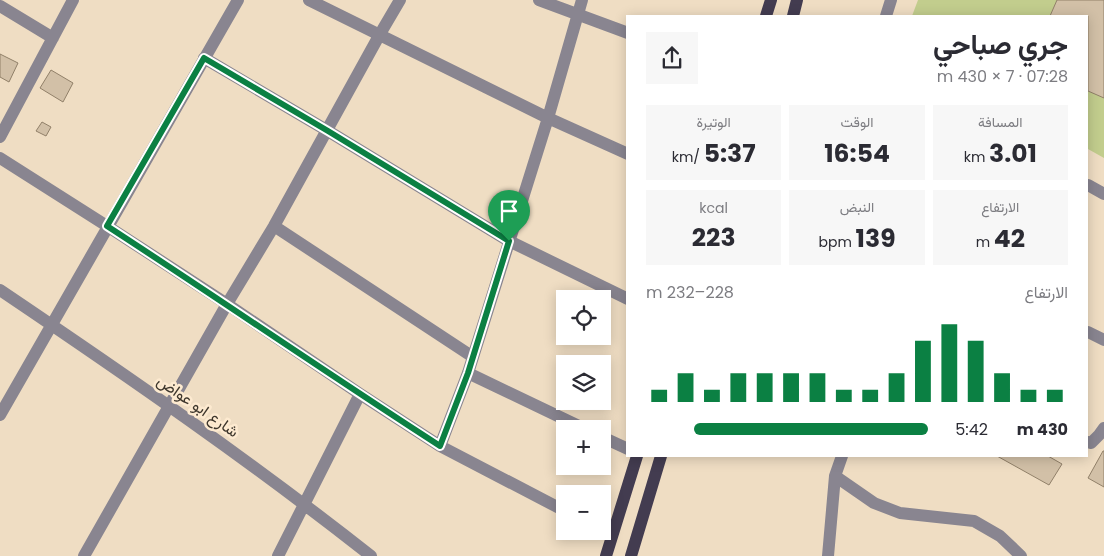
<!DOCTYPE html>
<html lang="ar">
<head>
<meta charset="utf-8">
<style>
	:root { --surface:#fff; --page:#f7f7f7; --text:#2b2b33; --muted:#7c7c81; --accent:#0b8043 }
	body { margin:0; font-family:Poppins,Vazirmatn,sans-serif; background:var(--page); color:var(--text); direction:rtl; height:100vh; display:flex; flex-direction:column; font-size:19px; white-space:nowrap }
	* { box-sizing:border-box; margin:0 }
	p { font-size:16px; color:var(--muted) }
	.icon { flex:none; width:28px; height:28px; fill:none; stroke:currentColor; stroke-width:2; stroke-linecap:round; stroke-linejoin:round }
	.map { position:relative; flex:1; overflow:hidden; direction:ltr }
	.side { position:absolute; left:626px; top:15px; width:462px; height:442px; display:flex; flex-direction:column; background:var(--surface); border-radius:0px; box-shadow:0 2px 12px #0003; direction:rtl }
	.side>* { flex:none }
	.controls { position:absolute; left:556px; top:290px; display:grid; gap:10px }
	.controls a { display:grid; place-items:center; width:55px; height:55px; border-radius:0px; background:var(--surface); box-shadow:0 2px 12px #0003; font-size:25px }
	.pin { position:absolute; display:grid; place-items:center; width:42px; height:42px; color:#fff; margin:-51px -21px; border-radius:50% 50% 50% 0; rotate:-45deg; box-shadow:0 0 5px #0007 }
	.pin .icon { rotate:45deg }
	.round { display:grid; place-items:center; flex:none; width:52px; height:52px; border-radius:0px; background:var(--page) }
	.headline { display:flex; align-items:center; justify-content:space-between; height:85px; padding:0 20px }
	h1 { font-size:28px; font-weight:700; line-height:38px }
	.metrics { display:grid; grid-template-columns:repeat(3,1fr); gap:8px; height:85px; padding:5px 20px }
	.metrics div { display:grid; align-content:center; border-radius:0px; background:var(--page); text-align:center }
	.metrics b { font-size:25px; font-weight:700 }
	.metrics small { font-size:14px; font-weight:400 }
	.metrics p { font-size:14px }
	.chart { height:140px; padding:10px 20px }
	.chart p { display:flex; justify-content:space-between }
	.chart svg { width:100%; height:90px; margin-top:5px; stroke:var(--accent); stroke-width:6 }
	ul { padding:0 20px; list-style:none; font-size:16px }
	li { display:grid; grid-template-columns:80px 60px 1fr; align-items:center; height:38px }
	li i { height:12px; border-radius:6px; background:var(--accent) }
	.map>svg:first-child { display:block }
	.green { fill:#c2cd8d }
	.building { fill:#d2c0a7; stroke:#918069 }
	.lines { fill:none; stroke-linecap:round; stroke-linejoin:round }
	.minor { stroke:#898590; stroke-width:12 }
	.major { stroke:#433c50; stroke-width:12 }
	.route-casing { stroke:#fff; stroke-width:10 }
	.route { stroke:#0b8043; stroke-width:6 }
	.labels { text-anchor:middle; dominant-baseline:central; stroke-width:5; stroke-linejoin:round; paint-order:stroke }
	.street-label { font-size:16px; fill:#3d362c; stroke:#fdead0 }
</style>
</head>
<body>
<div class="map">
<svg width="1104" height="556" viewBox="0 0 1104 556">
	<rect width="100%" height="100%" fill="#efddc3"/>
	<path class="green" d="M 918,0 L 1104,0 L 1104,158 L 1088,149 L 1088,16 L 912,16 Z"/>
	<path class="building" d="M 1057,0 L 1104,0 L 1104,98 L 1088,91 L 1088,16 L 1050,16 Z
		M 0,54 L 18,63 L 9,82 L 0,77 Z
		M 51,70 L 73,83 L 63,102 L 40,88 Z
		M 42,122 L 51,127 L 46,136 L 36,131 Z
		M 1103,451 L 1104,451 L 1104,487 L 1088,478 Z
		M 997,456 L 1048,456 L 1062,464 L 1049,485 Z"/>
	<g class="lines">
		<path class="minor" d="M 309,0 L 548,118 L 628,154
			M 539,0 L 628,33
			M 0,6 L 53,38
			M 886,16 L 891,0
			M 204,58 L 328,131 L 509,241 L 628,299
			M 0,137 L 73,0
			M 0,158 L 107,226 L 227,304 L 360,394 L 440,446 L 565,511
			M 1088,185 L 1104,194
			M 274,226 L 473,357
			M 0,290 C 126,375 252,462 371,556
			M 1088,332 L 1104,340
			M 468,373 L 585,429
			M 0,415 L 238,0
			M 602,437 L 628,449
			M 1088,442 L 1091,443 L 1099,435 L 1104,428
			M 440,446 L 468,373 L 548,118 L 582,0
			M 835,476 L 874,503 L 900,513 L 974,521 L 1000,536 L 1021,556
			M 602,531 L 612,535
			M 84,556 L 227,304 L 274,226 L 380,34 L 400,0
			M 278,556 L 360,394
			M 828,556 L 835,476 L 842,456"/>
		<path class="major" d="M 766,16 L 771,0
			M 793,16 L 797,0
			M 606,556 L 637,456
			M 631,556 L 661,456"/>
	</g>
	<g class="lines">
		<defs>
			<path id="route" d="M 204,58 L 328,131 L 509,241 L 468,373 L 440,446 C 328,374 218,298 107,226 Z"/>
		</defs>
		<use href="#route" class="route-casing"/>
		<use href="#route" class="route"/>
	</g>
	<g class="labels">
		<g class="street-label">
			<text transform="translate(198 406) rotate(35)">شارع ابو عواض</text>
		</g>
	</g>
</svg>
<div class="controls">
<a><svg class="icon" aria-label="locate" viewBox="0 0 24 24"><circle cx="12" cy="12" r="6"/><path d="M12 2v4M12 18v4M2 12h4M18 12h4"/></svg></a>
<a><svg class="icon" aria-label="layers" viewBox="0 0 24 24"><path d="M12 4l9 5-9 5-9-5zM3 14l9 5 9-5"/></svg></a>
<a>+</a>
<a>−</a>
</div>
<div class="pin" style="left:509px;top:241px;background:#1e9e55"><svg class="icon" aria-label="arrive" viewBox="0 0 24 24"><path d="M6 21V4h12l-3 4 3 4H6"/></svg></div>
<section class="side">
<div class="headline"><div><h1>جري صباحي</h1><p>07:28 · 7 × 430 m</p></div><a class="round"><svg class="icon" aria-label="share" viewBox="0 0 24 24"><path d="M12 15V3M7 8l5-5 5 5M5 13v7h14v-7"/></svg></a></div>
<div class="metrics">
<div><p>المسافة</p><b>3.01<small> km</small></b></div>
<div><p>الوقت</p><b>16:54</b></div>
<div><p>الوتيرة</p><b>5:37<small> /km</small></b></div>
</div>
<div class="metrics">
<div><p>الارتفاع</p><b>42<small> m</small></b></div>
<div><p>النبض</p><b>139<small> bpm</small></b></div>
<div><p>kcal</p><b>223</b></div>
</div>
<div class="chart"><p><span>الارتفاع</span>228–232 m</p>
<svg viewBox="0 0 160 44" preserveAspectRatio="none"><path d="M5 44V38M15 44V30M25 44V38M35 44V30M45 44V30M55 44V30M65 44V30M75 44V38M85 44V38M95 44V30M105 44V14M115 44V6M125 44V14M135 44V30M145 44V38M155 44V38"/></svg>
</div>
<ul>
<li><b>430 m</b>5:42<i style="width:83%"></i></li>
</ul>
</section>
</div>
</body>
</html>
